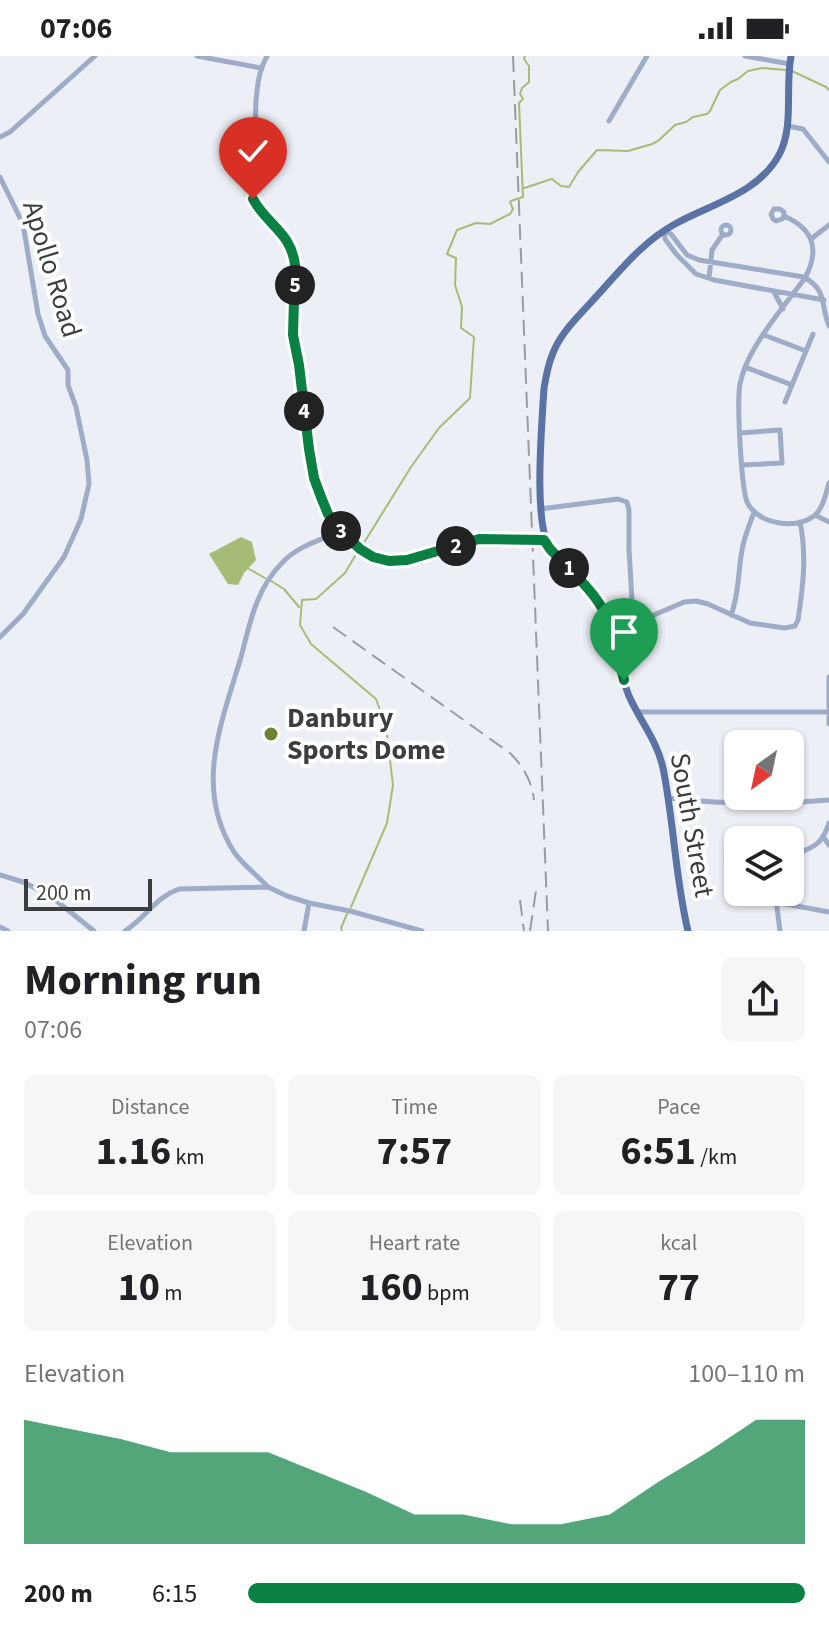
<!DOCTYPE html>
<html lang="en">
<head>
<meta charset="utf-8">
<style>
	:root { --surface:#fff; --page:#f6f6f6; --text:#202124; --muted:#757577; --accent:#0b8043 }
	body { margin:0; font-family:"Source Sans 3",sans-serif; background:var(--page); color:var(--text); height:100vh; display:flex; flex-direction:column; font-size:30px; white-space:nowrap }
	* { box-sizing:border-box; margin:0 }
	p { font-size:26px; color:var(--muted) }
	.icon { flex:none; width:44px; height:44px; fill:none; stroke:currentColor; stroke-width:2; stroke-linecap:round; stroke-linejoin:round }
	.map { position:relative; height:875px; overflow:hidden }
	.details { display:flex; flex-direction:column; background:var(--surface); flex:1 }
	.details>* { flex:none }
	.needle { width:52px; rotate:213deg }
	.buttons { position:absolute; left:724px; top:674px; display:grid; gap:16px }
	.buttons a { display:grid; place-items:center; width:80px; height:80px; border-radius:12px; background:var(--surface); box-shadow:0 2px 6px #0004; font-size:40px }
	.scale { position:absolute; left:24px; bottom:20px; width:128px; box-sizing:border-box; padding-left:8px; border:4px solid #3b3d3f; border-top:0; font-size:22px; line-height:28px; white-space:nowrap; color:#3b3d3f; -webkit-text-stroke:6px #fff; paint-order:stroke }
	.pin { position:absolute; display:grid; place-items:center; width:68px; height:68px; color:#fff; margin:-82px -34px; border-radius:50% 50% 50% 0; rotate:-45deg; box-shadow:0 0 8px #0007 }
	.pin .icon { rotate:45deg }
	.km { position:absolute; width:40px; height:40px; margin:-20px; border-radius:50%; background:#222; color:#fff; font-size:22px; line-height:40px; text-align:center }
	.round { display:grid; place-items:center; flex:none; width:84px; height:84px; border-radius:12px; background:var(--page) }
	.head { display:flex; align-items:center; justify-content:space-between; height:136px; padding:0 24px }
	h1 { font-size:44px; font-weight:700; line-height:60px }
	.stats { display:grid; grid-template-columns:repeat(3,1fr); gap:12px; height:136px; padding:8px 24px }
	.stats div { display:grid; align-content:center; border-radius:12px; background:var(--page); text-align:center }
	.stats b { font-size:40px; font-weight:700 }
	.stats small { font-size:22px; font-weight:400 }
	.stats p { font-size:22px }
	.chart { height:224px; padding:16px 24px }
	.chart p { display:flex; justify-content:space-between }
	.chart svg { width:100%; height:144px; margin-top:8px; fill:var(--accent); opacity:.7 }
	ul { padding:0 24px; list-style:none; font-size:26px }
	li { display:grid; grid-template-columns:128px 96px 1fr; align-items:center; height:60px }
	li i { height:20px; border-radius:10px; background:var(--accent) }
	.status { display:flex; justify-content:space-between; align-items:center; height:56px; padding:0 40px; background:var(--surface); direction:ltr }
	.status svg { height:22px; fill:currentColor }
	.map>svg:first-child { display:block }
	.water { fill:#a6bc76 }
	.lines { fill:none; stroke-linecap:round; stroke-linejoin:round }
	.stream { stroke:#a6bc76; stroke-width:2 }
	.minor { stroke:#9eacc8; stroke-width:5 }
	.major { stroke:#5b72a4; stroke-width:7 }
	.rail { stroke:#9a9ca0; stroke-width:2; stroke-dasharray:16 8; stroke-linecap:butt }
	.route-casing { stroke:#fff; stroke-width:16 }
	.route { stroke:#0b8043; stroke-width:10 }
	.poi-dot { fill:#6d8233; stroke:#fff; stroke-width:3 }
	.labels { text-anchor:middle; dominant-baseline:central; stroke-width:8; stroke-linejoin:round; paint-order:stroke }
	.street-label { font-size:28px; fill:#3b3d3f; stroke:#fff }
	.poi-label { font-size:28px; font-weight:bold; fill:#3b3d3f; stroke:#fff; text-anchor:start }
</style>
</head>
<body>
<div class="status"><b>07:06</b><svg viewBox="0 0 49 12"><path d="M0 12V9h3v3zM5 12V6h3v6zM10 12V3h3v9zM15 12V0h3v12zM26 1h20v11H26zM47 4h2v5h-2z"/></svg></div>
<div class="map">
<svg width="829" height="875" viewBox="0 0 829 875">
	<rect width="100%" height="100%" fill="#eceff5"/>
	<path class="water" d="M 241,481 L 252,486 L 256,504 L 244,517 L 238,529 L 228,528 L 209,498 Z"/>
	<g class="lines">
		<path class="stream" d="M 792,15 L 826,31 L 829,34
			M 524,132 C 534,129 542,126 552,123 L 561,130 L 569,131 L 578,116 L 597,94 L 628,95 L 652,88 L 658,85 L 675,69 L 686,66 L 693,61 L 707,58 L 710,55 L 720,34 L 731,26 L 738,23 L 748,15 L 762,12 L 786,14
			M 362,490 L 411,411 L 439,372 L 470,342 L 474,281 L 461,272 L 462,251 L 455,229 L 456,202 L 447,198 L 457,174 L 476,167 L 490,168 L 510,158 L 513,153 L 510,146 L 511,145 L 523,141 L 519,47 L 523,43 L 520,38 L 522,32 L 529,26 L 529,10 L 524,3 L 525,0
			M 249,513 L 265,522
			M 271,525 L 284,533 L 299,551
			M 351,851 L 387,767 L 393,729 L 386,671 L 376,643 L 311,588 L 300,569 L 302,544 L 316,543 L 345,517 L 358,495
			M 342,875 L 341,872 L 347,858"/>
		<path class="minor" d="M 197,0 L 261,12
			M 267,0 C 261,11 258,23 257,35 C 255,48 256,60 255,73 C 254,91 247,130 254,146 C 263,167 288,174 294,200 C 301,230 288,262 297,292 C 306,355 300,436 350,484 C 361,494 372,502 387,505 C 415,509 449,489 477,484 C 499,479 522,486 544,484
			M 745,0 L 790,8
			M 609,65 L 647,0
			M 788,70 L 803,73 L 829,106
			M 0,81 L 10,76 L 95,0
			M 0,121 L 23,168 L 38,258 L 45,280 L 68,314 L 68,329 L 76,351 L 87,404 L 89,428 L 81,463 L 64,501 L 23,558 L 0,581
			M 784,160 L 782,163 L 776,165 L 773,163 L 771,158 L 774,153 L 780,153 L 784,156 L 784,160 C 814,173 820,194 805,222 C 785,249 751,288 742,320 C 740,326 739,332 739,338 C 738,355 741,436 748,448 C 760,468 795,474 814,460 C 823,453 826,437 829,427
			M721 174a5 5 0 1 1 10 0a5 5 0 1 1-10 0Z
			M 664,175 L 671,178 L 687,199 L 699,204 L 804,221 C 828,235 820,248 829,270
			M 664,176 L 665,183 L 677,199 L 696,218 L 714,224 L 824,244
			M 811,183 L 829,169
			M 709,222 L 712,194 L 723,178
			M 774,236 L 783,253
			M 764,279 L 806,295
			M 745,311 L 792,329
			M 785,346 L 813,278
			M 740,377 L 780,374 L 782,407 L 742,409
			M 540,453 L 618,443 L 627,446 L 629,454 L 629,493 L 633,562 L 627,567 L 612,574
			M 815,459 L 829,466
			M 731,559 C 739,539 738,516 742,494 C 744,481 750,468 754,456
			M 633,562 L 647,562 L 684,546 L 696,545 L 708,548 L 750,567 L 785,572 L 795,570 L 798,564 C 803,531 807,500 800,466
			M 829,621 L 829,668
			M 637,656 L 828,656
			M 668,742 C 721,748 775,749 829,744
			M 824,782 L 829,789
			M 726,800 L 738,801
			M 790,801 C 811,791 821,792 829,767
			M 0,819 L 23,826 L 49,839 L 94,875
			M 268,831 C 257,819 243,809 234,796 C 193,731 222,666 241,601 C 250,567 256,533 282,507 C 297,490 321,484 341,475
			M 775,836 L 780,875
			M 775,846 L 829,856
			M 0,871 L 8,875
			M 125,875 C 145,862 156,841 179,833 L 268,831 L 287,840 L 309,847 L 350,855 L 422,875
			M 304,875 L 309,847"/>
		<path class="major" d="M 688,875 C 675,821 674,766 663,712 C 657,684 640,665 629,640 C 618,614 618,584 605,558 C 593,532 569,514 550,493 C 533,466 542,368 544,332 C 546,320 548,308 553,297 C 561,276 579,260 594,243 C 619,216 642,186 675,168 C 711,148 760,137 780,97 C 794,69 785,32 791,0"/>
		<path class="rail" d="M 513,0 L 548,875
			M 333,571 L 510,697 C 523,710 532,725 534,744
			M 520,844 L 524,875
			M 530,875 L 537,828"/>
	</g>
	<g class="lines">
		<defs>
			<path id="route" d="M 253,143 C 267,169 291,176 295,209 L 293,279 L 299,309 L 309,393 L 314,422 L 321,441 L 328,458 L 341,475 L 360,493 L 373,501 L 389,505 L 407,504 L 479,483 L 544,484 L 550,493 C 565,509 581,523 594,540 C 613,564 617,595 624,624"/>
		</defs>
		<use href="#route" class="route-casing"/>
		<use href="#route" class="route"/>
	</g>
	<circle class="poi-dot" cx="271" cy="678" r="8"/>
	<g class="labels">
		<g class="street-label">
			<text transform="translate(52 213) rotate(73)">Apollo Road</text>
			<text transform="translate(692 769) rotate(80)">South Street</text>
		</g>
		<g class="poi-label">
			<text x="287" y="662">Danbury<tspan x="287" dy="32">Sports Dome</tspan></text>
		</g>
	</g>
</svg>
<div class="buttons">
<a><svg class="needle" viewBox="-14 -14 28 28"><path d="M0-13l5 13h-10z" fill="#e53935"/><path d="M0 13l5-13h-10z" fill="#757577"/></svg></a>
<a><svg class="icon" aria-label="layers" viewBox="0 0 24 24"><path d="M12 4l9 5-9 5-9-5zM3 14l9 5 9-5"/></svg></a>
</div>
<div class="scale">200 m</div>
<div class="pin" style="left:624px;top:624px;background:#1e9e55"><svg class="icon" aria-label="arrive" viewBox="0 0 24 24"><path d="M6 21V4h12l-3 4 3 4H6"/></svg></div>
<div class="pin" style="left:253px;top:143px;background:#d93025"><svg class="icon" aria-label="check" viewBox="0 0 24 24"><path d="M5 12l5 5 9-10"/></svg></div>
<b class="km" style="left:569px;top:512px">1</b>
<b class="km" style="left:456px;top:490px">2</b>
<b class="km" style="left:341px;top:475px">3</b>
<b class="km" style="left:304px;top:355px">4</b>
<b class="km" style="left:295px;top:229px">5</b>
</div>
<section class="details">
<div class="head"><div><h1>Morning run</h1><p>07:06</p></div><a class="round"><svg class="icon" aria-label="share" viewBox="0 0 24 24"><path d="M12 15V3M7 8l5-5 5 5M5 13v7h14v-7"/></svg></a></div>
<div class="stats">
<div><p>Distance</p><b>1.16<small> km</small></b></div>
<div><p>Time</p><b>7:57</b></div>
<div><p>Pace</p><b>6:51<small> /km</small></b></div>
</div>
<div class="stats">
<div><p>Elevation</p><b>10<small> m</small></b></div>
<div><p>Heart rate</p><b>160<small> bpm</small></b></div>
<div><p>kcal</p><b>77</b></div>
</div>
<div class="chart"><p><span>Elevation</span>100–110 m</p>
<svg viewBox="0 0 160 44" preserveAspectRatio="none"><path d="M0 44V6L10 9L20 12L30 16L40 16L50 16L60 22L70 28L80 35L90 35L100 38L110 38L120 35L130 25L140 16L150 6L160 6V44z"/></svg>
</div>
<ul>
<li><b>200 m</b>6:15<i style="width:100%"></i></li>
</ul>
</section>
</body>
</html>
